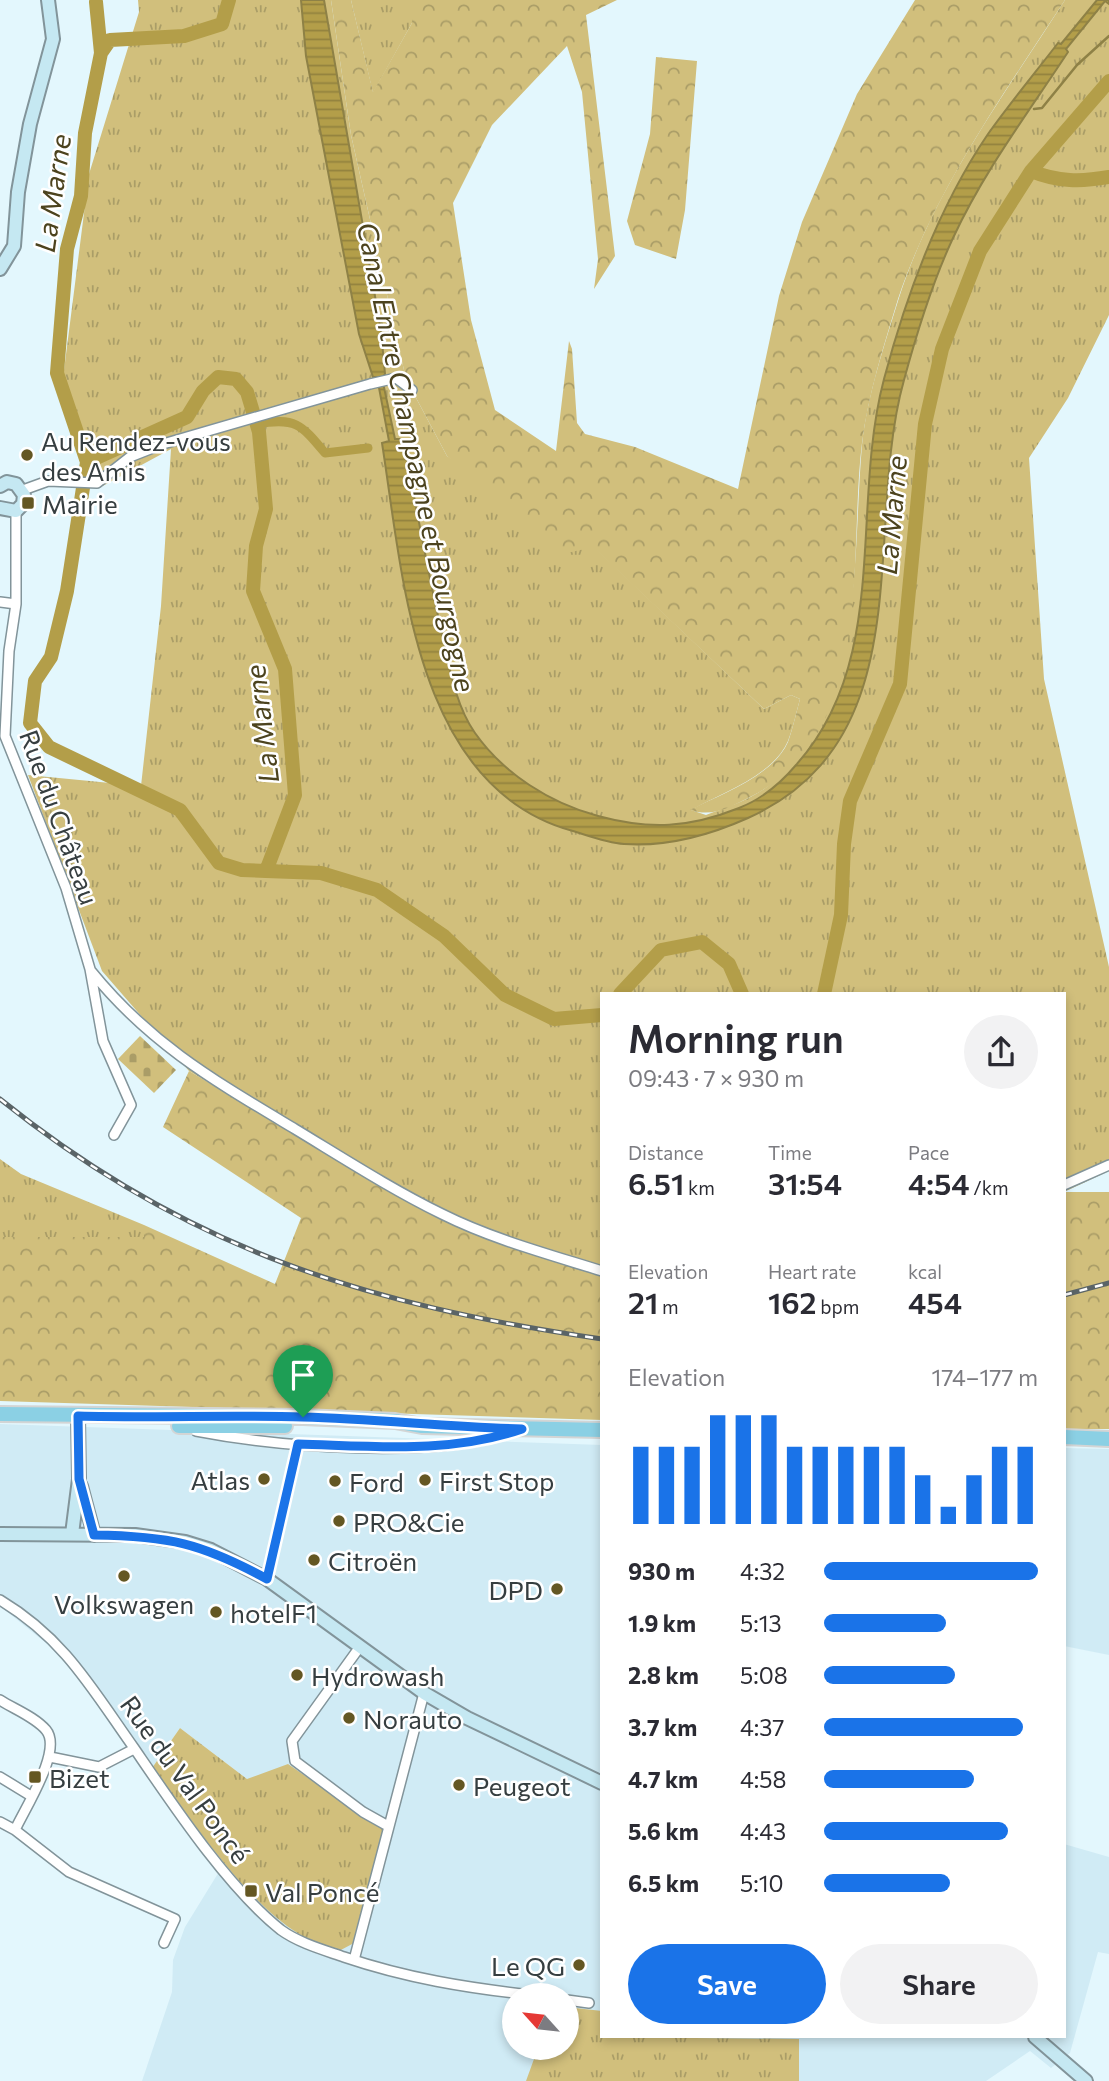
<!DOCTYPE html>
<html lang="en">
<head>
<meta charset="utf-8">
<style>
	:root { --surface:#fff; --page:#f2f2f3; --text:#2b2b33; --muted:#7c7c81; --accent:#1a73e8 }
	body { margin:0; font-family:Commissioner,sans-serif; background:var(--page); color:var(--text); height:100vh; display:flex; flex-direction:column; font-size:26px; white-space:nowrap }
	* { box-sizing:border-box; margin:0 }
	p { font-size:23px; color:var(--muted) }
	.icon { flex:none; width:38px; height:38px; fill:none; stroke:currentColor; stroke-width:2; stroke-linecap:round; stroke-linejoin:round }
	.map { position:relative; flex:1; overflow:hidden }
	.panel { position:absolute; left:600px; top:992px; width:466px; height:1046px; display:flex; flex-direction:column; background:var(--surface); border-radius:0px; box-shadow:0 4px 10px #0003 }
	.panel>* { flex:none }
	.needle { width:46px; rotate:297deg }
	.tools { position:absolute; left:502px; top:1983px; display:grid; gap:14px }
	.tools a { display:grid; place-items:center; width:77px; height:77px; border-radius:50%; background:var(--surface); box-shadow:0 4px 10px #0003; font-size:35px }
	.pin { position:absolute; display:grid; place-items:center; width:60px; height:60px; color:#fff; margin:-72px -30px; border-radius:50% 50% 50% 0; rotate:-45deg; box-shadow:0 0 7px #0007 }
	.pin .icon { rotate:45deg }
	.round { display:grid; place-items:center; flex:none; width:74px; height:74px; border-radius:37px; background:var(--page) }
	.head { display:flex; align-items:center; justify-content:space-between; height:119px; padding:0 28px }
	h1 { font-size:38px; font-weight:600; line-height:52px }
	.metrics { display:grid; grid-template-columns:repeat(3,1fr); gap:10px; height:119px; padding:7px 28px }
	.metrics div { display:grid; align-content:center }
	.metrics b { font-size:30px; font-weight:600 }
	.metrics small { font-size:19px; font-weight:400 }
	.metrics p { font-size:19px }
	.chart { height:196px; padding:14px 28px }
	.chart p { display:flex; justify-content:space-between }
	.chart svg { width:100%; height:126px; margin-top:7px; stroke:var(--accent); stroke-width:6 }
	.button { display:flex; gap:14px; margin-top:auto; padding:14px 28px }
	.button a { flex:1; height:80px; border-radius:42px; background:var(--accent); color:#fff; font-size:28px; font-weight:600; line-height:80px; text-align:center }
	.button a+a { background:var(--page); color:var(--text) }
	ul { padding:0 28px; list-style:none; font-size:23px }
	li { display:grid; grid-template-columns:112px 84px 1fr; align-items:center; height:52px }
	li i { height:18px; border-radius:9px; background:var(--accent) }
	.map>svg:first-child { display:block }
	.built { fill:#d0ebf5; fill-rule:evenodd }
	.grass { fill:url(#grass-tufts) }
	.forest { fill:url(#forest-crowns) }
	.cemetery { fill:url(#cemetery-stones) }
	.water { fill:url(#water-rules); stroke:#8e8146; stroke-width:2 }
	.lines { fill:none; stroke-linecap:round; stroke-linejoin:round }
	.stream { stroke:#8e8146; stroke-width:2.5 }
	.canal { stroke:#b39e49; stroke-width:9 }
	.river { stroke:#b39e49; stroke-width:14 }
	.street-casing { stroke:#82949a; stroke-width:12 }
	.secondary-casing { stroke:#82949a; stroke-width:16 }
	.primary-casing { stroke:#d3d5d5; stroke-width:18 }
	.street { stroke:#fff; stroke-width:9 }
	.secondary { stroke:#c5e8f2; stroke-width:12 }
	.primary { stroke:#8bd0e4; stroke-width:14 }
	.rail-casing { stroke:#5a6467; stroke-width:5 }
	.rail { stroke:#fff; stroke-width:2.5; stroke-dasharray:8; stroke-linecap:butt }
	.route-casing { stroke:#fff; stroke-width:14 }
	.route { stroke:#1a73e8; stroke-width:9 }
	.poi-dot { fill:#645723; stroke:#fff; stroke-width:2.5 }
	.labels { text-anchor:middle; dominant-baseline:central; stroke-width:5; stroke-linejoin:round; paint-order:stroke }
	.poi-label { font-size:26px; fill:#363e40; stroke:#fff; text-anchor:start }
	.street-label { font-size:26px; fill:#363e40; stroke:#fff }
	.water-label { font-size:28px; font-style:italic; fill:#4c431e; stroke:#fff }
</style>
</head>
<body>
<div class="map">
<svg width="1109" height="2081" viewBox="0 0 1109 2081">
	<defs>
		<pattern id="grass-tufts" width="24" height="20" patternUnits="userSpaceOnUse" patternTransform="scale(1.75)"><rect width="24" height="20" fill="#d1bf7c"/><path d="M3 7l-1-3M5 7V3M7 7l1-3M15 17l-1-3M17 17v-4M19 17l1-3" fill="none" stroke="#aa9d67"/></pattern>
		<pattern id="forest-crowns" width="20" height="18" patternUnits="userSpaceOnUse" patternTransform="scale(1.75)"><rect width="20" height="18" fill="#d1bf7c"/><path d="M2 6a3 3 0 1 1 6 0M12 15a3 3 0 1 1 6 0" fill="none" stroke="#aa9d67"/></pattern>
		<pattern id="cemetery-stones" width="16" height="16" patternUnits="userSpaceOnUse" patternTransform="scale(1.75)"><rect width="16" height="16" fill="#d1bf7c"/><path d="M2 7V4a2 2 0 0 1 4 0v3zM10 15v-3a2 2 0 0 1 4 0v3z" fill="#aa9d67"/></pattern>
		<pattern id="water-rules" width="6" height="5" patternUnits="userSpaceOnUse" patternTransform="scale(1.75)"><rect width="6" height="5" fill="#b39e49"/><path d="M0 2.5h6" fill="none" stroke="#92823e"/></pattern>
	</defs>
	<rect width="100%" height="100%" fill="#e3f7fd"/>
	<path class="built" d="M 0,1424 L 602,1445 L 602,2037 L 1064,2037 L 1064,1844 L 1109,1857 L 1109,1954 L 1098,1952 L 1070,2053 L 1051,2068 L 1030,2051 L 986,2081 L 142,2081 L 172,1992 L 173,1960 L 185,1927 L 225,1862 L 260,1901 L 247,1779 L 180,1728 L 152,1768 L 67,1660 L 0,1606 ZM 514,1995 L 567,1995 L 567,2048 L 514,2048 Z
		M 1064,1448 L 1109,1449 L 1109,1655 L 1064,1646 Z"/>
	<path class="grass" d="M 138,0 L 331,0 L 351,135 L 406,379 L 447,456 L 593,546 L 764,709 L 791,695 L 800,699 C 796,713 793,728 788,741 C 773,776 721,793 691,810 L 706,815 C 725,808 746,801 764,789 C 866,717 852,556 862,445 C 867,397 884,346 898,301 C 932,192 1004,95 1065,0 L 1109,0 L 1109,315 L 1068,398 L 1029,458 L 1044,679 L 1109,967 L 1109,1171 L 1064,1192 L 1064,994 L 602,994 L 602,1276 L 445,1221 L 189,1071 L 102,971 L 28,775 L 141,786 L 161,606 L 171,449 L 99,488 L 63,378 L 89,174 L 139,12 Z
		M 351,0 L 412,0 L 412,23 L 373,93 Z
		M 0,1159 L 21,1174 L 144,1225 L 145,1237 L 0,1237 Z
		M 180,1728 L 247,1779 L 288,1764 L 385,1831 L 354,1943 L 339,1951 C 326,1946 310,1942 299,1934 C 244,1901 191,1818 152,1768 Z
		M 567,2007 L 602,2011 L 602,2037 L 799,2039 L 799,2081 L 526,2081 L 538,2048 L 567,2048 Z"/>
	<path class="forest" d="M 331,0 L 351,0 L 373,92 L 412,23 L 412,0 L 617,0 L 586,15 L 615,256 L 594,289 L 598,259 L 582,92 L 567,46 L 492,125 L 453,203 L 471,320 L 495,410 L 556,451 L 569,341 L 572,349 L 577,423 L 585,434 L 635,447 L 738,489 L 779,296 L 802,222 L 857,94 L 915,0 L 1065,0 C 1003,95 934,191 898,299 C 884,345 868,395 862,443 C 848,555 876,730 754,795 C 732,806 714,818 690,810 C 721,794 773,776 788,742 C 793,728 796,713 800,699 L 791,695 L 764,709 L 593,547 L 563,554 L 447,456 L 406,379 L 351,135 Z
		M 656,57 L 697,61 L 685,210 L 676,259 L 635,245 L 627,221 L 650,134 Z
		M 189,1071 L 445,1221 L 602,1276 L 602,1420 L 0,1401 L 0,1237 L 144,1237 L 144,1225 L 275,1284 L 301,1218 L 163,1127 Z
		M 1064,1192 L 1109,1192 L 1109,1429 L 1064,1429 Z"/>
	<path class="cemetery" d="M 140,1036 L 176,1070 L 154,1093 L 118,1059 Z"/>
	<path class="water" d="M 301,0 L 324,0 L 381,331 L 385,374 L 382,378 L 395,439 L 401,439 L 407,461 C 419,520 429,579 443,638 C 450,670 456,706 475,733 C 504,774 550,803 598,816 C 650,830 689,828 739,808 C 762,799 780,784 796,765 C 891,659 850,507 884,379 C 906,296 939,206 988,134 C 1010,103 1035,73 1058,43 L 1061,44 L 1097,0 L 1109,0 L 1109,4 L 1105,1 L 1066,49 L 1068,52 C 1028,113 984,171 953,238 C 932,283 917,332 904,380 C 862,529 925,738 748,818 C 710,835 667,847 624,844 C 607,843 589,836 573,831 C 414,788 403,576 382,443 L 389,441 L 377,377 L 373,377 L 359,334 L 306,56 Z"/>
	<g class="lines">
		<path class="stream" d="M 1034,109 L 1042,108 L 1077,65 L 1109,36"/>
		<path class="canal" d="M 257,424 C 295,417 301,424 325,453 L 368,448"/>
		<path class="river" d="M 229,0 L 222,24 L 184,36 L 110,40 L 101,53 L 85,133 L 81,196 L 67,249 L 57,373 L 87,462 L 187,417 L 203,391 L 218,377 L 236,379 L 247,392 L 259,432 L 266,509 L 256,546 L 253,591 L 285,669 L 295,795 L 266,871 L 321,873 L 377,890 L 444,936 L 505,995 L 554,1019 L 602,1015
			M 96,2 L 101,53
			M 1031,171 C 1058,182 1081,182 1109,177
			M 87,462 L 67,591 L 51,657 L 35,681 L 30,723 L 49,747 L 180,810 L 219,863 L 242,870 L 266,871
			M 620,994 L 661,950 L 702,942 L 729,964 L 742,994
			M 824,994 L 841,915 L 844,844 L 850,801 L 900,684 L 925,424 L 942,349 L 980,251 L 1031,171 L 1109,81"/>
		<defs>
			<path id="street" d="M 23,490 L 48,481 L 97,483 L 130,457 L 163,444 L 370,384 L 396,378 L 412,390
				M 16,511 L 16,604 L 9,651 L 5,736 L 66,888 L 90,969 L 103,1041 L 131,1105 L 114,1135
				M 0,602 L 16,604
				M 91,971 C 150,1044 215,1081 295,1129 C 343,1158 391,1189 442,1214 C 492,1239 548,1254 602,1271
				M 1064,1185 L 1109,1165
				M 196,1431 C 279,1447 436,1460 515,1431
				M 267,1579 L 298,1444
				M 0,1600 C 65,1639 92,1689 134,1748 C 173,1805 228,1888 281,1930 C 299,1943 324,1950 344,1957 C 406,1978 467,1988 532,1995
				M 359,1648 L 292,1741 L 295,1761 L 363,1812 L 388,1826
				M 0,1700 C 14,1709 35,1717 46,1730 C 63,1750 25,1808 15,1830
				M 50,1757 L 99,1767 L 134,1749
				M 0,1777 L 31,1796
				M 0,1822 L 15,1830 L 69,1872 L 175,1919 L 164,1943
				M 354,1960 L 424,1693
				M 567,2000 L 589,2003"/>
			<path id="secondary" d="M 0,269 L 14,246 L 18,192 L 30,124 L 53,39 L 48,0
				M 0,486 L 7,482 L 16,484 L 24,495 L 23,504 L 16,511 L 0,508
				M 81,1486 L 94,1535
				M 0,1534 L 135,1535 L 185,1542 L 211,1550 L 267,1579 L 424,1693 L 467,1718 L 602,1783
				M 72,1534 L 79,1479 L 78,1416
				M 1035,2037 L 1086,2081"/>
			<path id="primary" d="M 0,1414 L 303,1417 L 395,1421 L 422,1426 L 602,1430
				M 179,1426 L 285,1426
				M 1064,1437 L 1109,1439"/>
		</defs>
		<use href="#street" class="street-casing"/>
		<use href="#secondary" class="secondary-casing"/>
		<use href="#primary" class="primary-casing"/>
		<use href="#street" class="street"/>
		<use href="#secondary" class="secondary"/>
		<use href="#primary" class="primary"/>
		<defs>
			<path id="rail" d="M 0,1099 C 188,1250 367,1305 602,1339
				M 1064,1295 L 1109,1283"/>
		</defs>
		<use href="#rail" class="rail-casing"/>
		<use href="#rail" class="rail"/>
	</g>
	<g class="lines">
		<defs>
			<path id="route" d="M 78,1416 C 153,1418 228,1415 303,1417 C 376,1419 449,1427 522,1429 C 450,1454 373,1446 298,1444 L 267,1579 C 201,1543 169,1536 94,1535 L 79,1479 Z"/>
		</defs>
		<use href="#route" class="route-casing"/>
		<use href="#route" class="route"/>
	</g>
	<g class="poi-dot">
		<circle cx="27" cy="455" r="7"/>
		<rect x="21" y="496" width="14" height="14" rx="3.5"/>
		<circle cx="264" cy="1479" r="7"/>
		<circle cx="425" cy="1480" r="7"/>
		<circle cx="335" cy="1481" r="7"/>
		<circle cx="339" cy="1521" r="7"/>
		<circle cx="314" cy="1560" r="7"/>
		<circle cx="124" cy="1576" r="7"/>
		<circle cx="557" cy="1589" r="7"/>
		<circle cx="216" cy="1612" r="7"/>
		<circle cx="297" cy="1675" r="7"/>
		<circle cx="349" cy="1718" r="7"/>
		<rect x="28" y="1770" width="14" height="14" rx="3.5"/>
		<circle cx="459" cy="1785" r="7"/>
		<rect x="244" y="1884" width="14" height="14" rx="3.5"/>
		<circle cx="579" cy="1965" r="7"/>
	</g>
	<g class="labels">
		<g class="poi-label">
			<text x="41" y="440">Au Rendez-vous<tspan x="41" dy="30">des Amis</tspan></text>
			<text x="42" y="503">Mairie</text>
			<text x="250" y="1479" text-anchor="end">Atlas</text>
			<text x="439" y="1480">First Stop</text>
			<text x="349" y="1481">Ford</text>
			<text x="353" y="1521">PRO&amp;Cie</text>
			<text x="328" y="1560">Citroën</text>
			<text x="543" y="1589" text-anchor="end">DPD</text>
			<text x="124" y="1603" text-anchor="middle">Volkswagen</text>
			<text x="230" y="1612">hotelF1</text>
			<text x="311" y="1675">Hydrowash</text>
			<text x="363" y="1718">Norauto</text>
			<text x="49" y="1777">Bizet</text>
			<text x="473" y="1785">Peugeot</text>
			<text x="265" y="1891">Val Poncé</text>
			<text x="565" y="1965" text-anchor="end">Le QG</text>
		</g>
		<g class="street-label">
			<text transform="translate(60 817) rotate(70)">Rue du Château</text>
			<text transform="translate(186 1779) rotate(54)">Rue du Val Poncé</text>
		</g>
		<g class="water-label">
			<text transform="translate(52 193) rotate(-82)">La Marne</text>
			<text transform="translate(417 457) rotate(78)">Canal Entre Champagne et Bourgogne</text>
			<text transform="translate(891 515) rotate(-85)">La Marne</text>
			<text transform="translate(261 724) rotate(-97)">La Marne</text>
		</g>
	</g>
</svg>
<div class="tools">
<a><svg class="needle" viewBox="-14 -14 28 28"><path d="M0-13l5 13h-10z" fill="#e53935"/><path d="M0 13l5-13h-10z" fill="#7c7c81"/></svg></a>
</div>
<div class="pin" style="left:303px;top:1417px;background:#1e9e55"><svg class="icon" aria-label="arrive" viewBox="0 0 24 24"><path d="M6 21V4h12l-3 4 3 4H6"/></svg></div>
<section class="panel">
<div class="head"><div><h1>Morning run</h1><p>09:43 · 7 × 930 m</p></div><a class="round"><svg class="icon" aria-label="share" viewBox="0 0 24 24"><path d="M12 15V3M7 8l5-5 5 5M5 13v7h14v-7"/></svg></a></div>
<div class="metrics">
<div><p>Distance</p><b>6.51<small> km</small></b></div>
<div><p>Time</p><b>31:54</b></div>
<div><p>Pace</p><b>4:54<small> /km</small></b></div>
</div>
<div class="metrics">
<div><p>Elevation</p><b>21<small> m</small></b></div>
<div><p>Heart rate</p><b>162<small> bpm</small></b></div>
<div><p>kcal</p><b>454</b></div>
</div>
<div class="chart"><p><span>Elevation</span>174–177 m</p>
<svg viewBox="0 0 160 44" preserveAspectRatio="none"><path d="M5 44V17M15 44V17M25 44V17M35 44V6M45 44V6M55 44V6M65 44V17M75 44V17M85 44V17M95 44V17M105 44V17M115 44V27M125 44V38M135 44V27M145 44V17M155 44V17"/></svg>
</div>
<ul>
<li><b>930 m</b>4:32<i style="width:100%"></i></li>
<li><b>1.9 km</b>5:13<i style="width:57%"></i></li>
<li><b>2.8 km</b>5:08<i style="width:61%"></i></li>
<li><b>3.7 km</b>4:37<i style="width:93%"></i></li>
<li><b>4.7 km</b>4:58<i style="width:70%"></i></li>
<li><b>5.6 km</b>4:43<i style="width:86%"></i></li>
<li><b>6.5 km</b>5:10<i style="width:59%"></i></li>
</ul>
<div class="button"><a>Save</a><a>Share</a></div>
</section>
</div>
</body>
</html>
